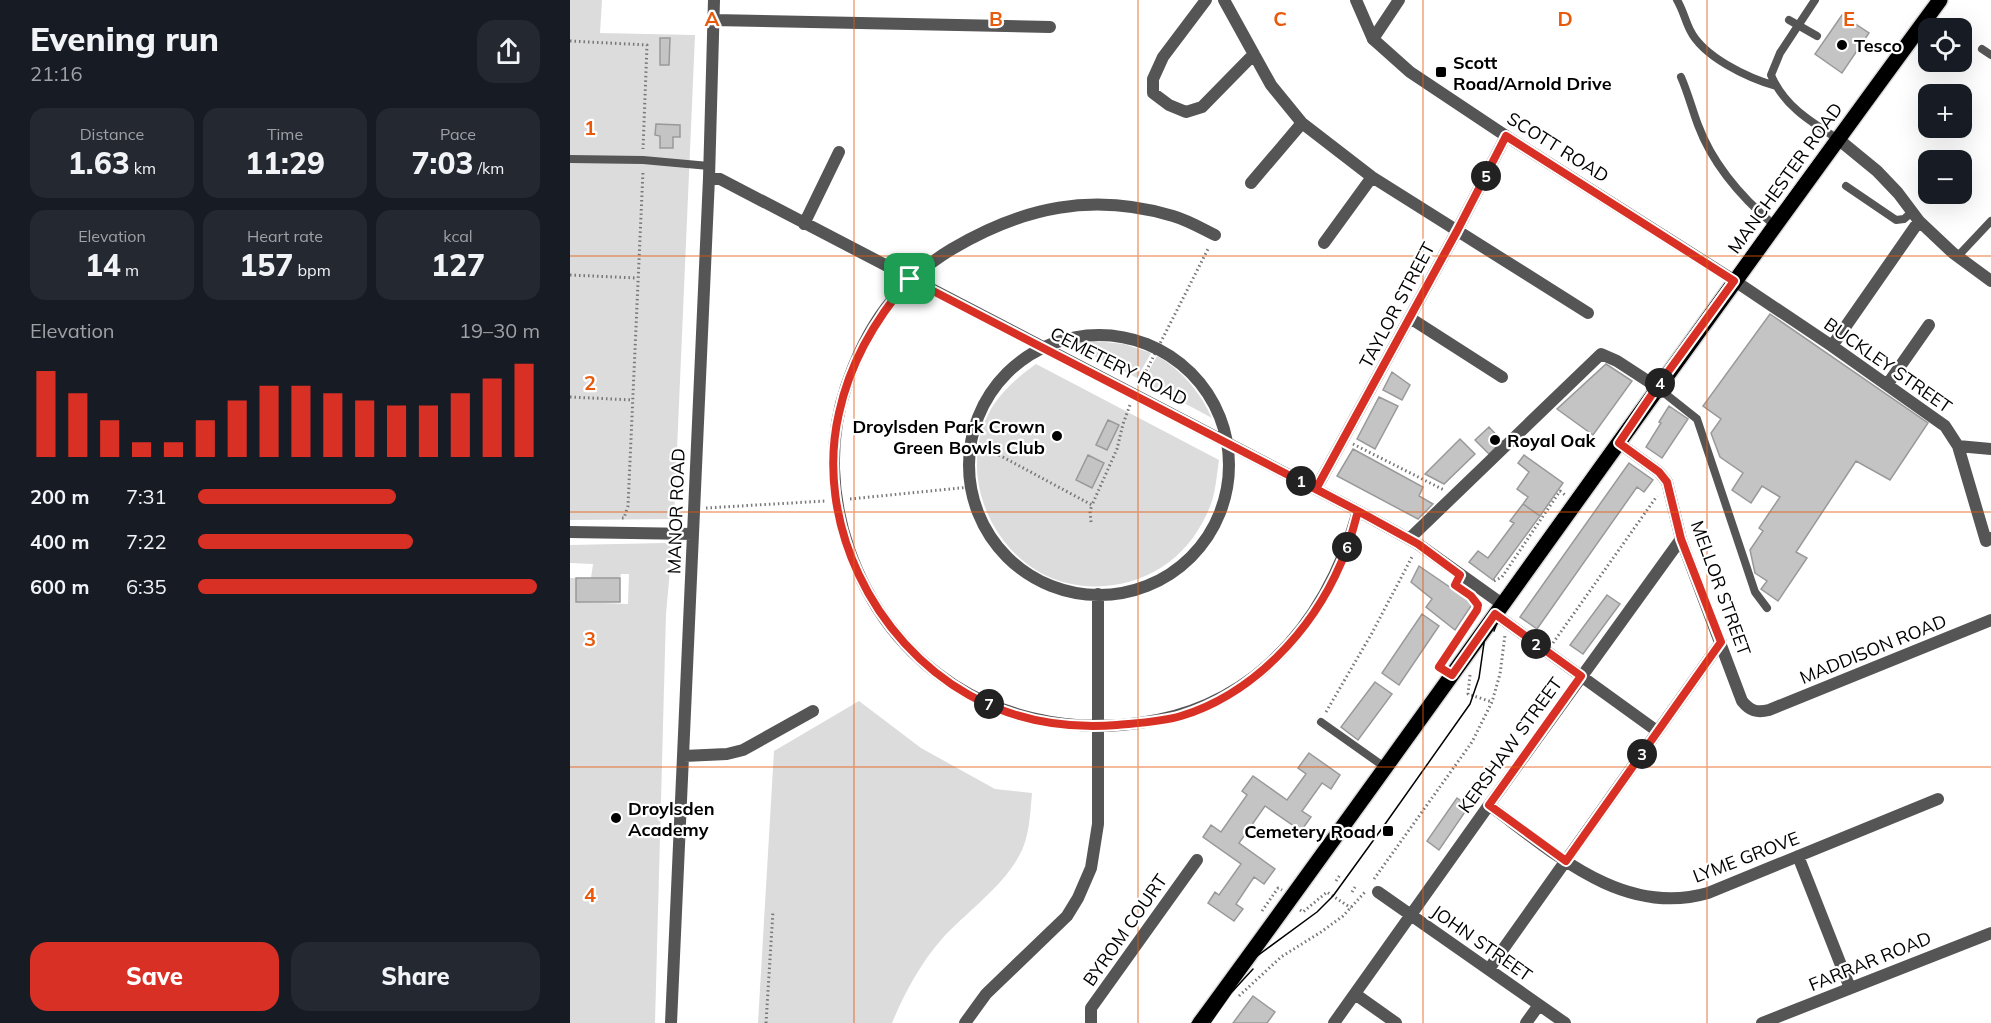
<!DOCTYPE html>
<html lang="en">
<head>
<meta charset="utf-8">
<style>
	:root { --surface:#171b24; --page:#242831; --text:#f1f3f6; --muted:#9ea1a6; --accent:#d93025 }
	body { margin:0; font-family:Mulish,sans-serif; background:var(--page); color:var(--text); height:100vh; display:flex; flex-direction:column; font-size:22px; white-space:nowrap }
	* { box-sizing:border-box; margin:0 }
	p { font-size:20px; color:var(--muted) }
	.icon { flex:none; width:33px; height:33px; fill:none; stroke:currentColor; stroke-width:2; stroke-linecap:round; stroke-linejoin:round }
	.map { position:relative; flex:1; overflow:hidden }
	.panel { display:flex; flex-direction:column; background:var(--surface); width:570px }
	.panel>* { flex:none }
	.tools { position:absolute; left:1348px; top:18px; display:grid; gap:12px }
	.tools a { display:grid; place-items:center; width:54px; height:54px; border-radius:12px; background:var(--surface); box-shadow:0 6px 24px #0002; font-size:30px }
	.pin { position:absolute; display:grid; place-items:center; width:51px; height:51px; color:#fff; margin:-26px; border-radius:12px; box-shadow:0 3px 9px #0006 }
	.km { position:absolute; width:30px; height:30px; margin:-15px; border-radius:50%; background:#222; color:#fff; font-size:16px; line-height:30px; text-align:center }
	.round { display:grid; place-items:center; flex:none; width:63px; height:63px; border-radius:18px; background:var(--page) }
	.overview { display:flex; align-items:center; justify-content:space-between; height:102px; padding:0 30px }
	h1 { font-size:33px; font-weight:800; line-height:45px }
	.metrics { display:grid; grid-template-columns:repeat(3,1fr); gap:9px; height:102px; padding:6px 30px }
	.metrics div { display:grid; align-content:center; border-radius:15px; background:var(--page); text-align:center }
	.metrics b { font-size:30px; font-weight:800 }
	.metrics small { font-size:16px; font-weight:400 }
	.metrics p { font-size:16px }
	.chart { height:168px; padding:12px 30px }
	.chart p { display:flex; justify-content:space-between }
	.chart svg { width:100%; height:108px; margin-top:6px; stroke:var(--accent); stroke-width:6 }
	.button { display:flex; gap:12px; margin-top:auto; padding:12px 30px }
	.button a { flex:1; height:69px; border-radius:18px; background:var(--accent); color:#fff; font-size:24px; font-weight:800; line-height:69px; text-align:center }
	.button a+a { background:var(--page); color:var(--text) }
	ul { padding:0 30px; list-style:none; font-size:20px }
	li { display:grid; grid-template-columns:96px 72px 1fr; align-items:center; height:45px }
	li i { height:15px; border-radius:8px; background:var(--accent) }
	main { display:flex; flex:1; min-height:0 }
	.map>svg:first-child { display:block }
	.green { fill:#dcdcdc }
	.building { fill:#c4c4c4; stroke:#999; stroke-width:1.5 }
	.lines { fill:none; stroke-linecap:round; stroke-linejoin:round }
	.primary-casing { stroke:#dbdbdb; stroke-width:18 }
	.path { stroke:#777; stroke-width:3; stroke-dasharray:1.5 3; stroke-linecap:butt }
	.service { stroke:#555; stroke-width:8 }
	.minor { stroke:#555; stroke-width:12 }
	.tertiary { stroke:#555; stroke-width:12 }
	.primary { stroke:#000; stroke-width:15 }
	.tram { stroke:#000; stroke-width:1.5 }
	.route-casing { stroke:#fff; stroke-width:12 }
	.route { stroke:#d93025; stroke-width:8 }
	.grid { fill:none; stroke:#e8590c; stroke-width:1.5; stroke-opacity:0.55 }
	.poi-dot { fill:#000; stroke:#fff; stroke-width:2 }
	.labels { text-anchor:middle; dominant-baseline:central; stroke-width:4.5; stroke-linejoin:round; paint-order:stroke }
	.poi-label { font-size:18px; font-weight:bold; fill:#000; stroke:#fff; text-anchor:start }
	.street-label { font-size:18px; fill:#000; stroke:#fff }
	.grid-label { font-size:20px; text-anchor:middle; font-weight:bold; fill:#e8590c; stroke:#fff; stroke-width:4.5; stroke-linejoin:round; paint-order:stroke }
</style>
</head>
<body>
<main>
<section class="panel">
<div class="overview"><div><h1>Evening run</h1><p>21:16</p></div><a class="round"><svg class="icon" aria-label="share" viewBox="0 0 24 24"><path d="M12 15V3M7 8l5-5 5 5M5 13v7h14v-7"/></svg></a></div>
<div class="metrics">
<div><p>Distance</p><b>1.63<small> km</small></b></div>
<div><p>Time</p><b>11:29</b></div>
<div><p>Pace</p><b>7:03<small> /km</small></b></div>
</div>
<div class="metrics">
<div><p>Elevation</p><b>14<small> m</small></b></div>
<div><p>Heart rate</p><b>157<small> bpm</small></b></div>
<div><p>kcal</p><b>127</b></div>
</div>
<div class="chart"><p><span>Elevation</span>19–30 m</p>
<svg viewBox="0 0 160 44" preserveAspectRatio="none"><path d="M5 44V9M15 44V18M25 44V29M35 44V38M45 44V38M55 44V29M65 44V21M75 44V15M85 44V15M95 44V18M105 44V21M115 44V23M125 44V23M135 44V18M145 44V12M155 44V6"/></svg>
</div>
<ul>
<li><b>200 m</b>7:31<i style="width:58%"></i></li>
<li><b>400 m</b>7:22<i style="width:63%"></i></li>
<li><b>600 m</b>6:35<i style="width:99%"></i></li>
</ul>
<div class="button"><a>Save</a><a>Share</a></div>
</section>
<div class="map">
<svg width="1421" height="1023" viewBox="0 0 1421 1023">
	<rect width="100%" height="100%" fill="#fff"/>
	<path class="green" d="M 0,0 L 32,0 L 30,33 L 125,35 L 104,519 L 0,520 Z
		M 524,341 L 554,344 L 581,353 L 567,378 L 501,344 Z
		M 587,356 C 612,370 630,392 642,418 L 573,381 Z
		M 466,364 L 649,460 C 647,473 646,488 642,501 C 625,550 586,582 535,586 C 512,588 488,583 469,572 C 414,540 389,465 421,409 C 432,391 449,376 466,364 Z
		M 95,543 L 102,548 L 96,614 L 85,1023 L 0,1023 L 0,578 L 6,578 L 6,602 L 58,604 L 59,574 L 51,574 L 50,578 L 21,578 L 23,564 L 0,563 L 0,545 Z
		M 289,701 L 351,748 L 425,789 L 462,793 C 460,813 460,837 449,856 C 431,889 396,912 371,940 C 350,964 334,994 322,1023 L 188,1023 L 204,751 Z"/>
	<path class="building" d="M 1272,15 L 1299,33 L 1272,73 L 1245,54 Z
		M 90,38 L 100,38 L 99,65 L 90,65 Z
		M 86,124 L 110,125 L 110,137 L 103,137 L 103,148 L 90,148 L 90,136 L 85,135 Z
		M 1200,314 L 1358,423 L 1320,480 L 1286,461 L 1226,552 L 1237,558 L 1208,601 L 1191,589 L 1197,581 L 1185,573 L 1180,550 L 1193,531 L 1189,528 L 1210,497 L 1192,486 L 1181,503 L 1162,490 L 1173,473 L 1150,457 L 1141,433 L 1151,419 L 1133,406 Z
		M 1036,364 L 1062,381 L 1023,435 L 987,409 Z
		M 822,372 L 840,385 L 832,400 L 813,390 Z
		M 809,397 L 828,406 L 805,449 L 787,439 Z
		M 1099,406 L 1118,419 L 1092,458 L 1076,447 L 1091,423 L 1089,422 Z
		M 538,420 L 549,425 L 537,450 L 526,445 Z
		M 919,427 L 932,441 L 919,454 L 905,440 Z
		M 890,439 L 905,454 L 874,484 L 855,474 Z
		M 783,449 L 853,487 L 849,496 L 863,504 L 848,519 L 767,476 Z
		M 518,455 L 534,463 L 522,488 L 506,480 Z
		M 954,455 L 993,483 L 970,516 L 953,504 L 958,497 L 947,489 L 959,472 L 948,463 Z
		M 1059,463 L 1083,480 L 1074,492 L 1067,487 L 967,629 L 950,617 Z
		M 953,504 L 970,516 L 923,580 L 899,562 L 908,551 L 918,558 L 944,523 L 940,521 Z
		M 849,566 L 903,603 L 885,630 L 856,607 L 862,599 L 841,582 Z
		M 6,578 L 50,578 L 50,602 L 6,602 Z
		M 1037,595 L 1050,604 L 1013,654 L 1000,645 Z
		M 852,614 L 869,626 L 829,685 L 812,673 Z
		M 805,682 L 822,694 L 788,740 L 771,727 Z
		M 739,753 L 770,775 L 761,789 L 752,783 L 732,811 L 741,817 L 731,831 L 695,806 L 669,843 L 705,869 L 694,884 L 684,877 L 666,904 L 673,909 L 664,921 L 638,903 L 645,892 L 649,895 L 671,864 L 633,837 L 641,825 L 651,832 L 677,795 L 672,791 L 683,776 L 717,800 L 736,774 L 728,768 Z
		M 887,798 L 899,806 L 869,850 L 857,841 Z
		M 683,996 L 705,1012 L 697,1023 L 663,1023 Z"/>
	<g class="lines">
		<defs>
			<path id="primary" d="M 630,1023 C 879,683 1120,339 1370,0"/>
		</defs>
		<use href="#primary" class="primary-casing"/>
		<path class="path" d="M 0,41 L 77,45 L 73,149
			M 0,275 L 67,278
			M 570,383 L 639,247
			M 0,397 L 63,400
			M 401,440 L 522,505 L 547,449 L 553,424 L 560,405
			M 783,444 L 874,490
			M 280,499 L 400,487
			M 136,508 L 255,501
			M 52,518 L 54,518 L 58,506 L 73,171
			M 521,522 L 520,511 L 522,505
			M 924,581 L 932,577 L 990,491 L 995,495
			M 885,643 L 907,610 L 907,602
			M 983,643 L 1087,496
			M 900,675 L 898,694 L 922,702
			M 756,712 L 802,633 L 843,555
			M 804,879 L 902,742 L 922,702 L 930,674 L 935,635
			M 766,881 L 770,875
			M 782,892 L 785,887
			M 730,910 L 733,912 L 757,892 L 781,908
			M 692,911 L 708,888 L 712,890
			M 669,996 L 711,957 L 751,932 L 773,916 L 795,892
			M 196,1023 L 203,911"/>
		<path class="service" d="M 1107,0 C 1113,10 1115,20 1120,30 C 1133,57 1178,78 1206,86
			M 1245,0 L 1210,53 L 1201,75 C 1214,106 1241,122 1268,139
			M 1219,20 L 1247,36
			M 1412,49 L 1421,55
			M 1111,77 C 1118,93 1122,109 1128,125 C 1143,165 1172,198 1204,225
			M 0,159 L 73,160 L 139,166
			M 1276,186 L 1326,220 L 1334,219 L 1342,212
			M 1388,256 L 1421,221
			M 1088,388 L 1127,419 L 1185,592 L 1197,608
			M 751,722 L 816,768"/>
		<path class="minor" d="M 636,0 L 593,57 L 583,79 L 583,93 L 599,105 L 616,112 L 632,107 L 684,54
			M 654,0 L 701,85 L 732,123 L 802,177 L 1018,313
			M 143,20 L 480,27
			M 803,39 L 829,0
			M 1268,139 L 1307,171 L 1328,193 L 1349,221 L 1383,253 L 1421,281
			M 139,178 L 150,179 L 788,511 L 848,544 L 932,604
			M 681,183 L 732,123
			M 234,224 L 269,152
			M 645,235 C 631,228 617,220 603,216 C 522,192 453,207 382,249 C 327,282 296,327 276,387 C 258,440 261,497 279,549 C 320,668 427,734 551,725 C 601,721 644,707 685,676 C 738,634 770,576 788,511
			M 754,243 L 802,177
			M 1165,281 L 1262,346 L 1375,426 L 1388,446 L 1416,541 L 1421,538
			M 840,318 L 932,377
			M399 465a130 130 0 1 1 260 0a130 130 0 1 1-260 0Z
			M 1262,346 L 1349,221
			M 1317,385 L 1359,325
			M 1049,443 L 1089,472 L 1097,482 L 1111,539 L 1172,701 C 1180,711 1187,713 1199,710 L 1421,620
			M 1388,446 L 1421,449
			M 746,489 L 887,231 L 936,136
			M 0,532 L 123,534
			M 839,539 L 1031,354 L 1047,361 L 1087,387
			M 925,614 L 1087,731
			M 114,756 L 157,754 L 173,750 L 243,711
			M 919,805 C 982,851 1052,918 1138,893 L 1368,799
			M 1228,856 L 1280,988
			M 808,892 L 995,1023
			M 919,969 L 1151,642
			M 785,994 L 826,1023
			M 101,1023 L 139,178 L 144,0
			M 395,1023 L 416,994 L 497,916 L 508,898 L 521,868 L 528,824 L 528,594
			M 521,1023 L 521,1008 L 627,860
			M 764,1023 L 919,805 L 1111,539
			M 956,1023 L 969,1005
			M 1192,1023 L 1421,933"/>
		<path class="tertiary" d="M 786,0 L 803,39 L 840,72 L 936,136 L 1165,281"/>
		<use href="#primary" class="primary"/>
		<path class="tram" d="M 924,631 L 929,617 L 1168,283 L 1376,0
			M 622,1023 L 651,986 L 683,959 L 747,912 L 763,896 L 813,827 L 900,704 L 909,678 L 916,629 L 928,600 L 1200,221 L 1363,0
			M 640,1023 L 661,993 L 683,969"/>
	</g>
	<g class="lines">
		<defs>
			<path id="route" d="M 340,279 L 788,511 L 848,544 L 890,575 L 885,585 L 901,596 L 908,605 L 907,610 L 869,667 L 882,675 L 925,614 L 1011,676 L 919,805 L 996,861 L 1151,642 L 1111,539 L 1097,482 L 1089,472 L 1049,443 L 1087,387 L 1164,281 L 936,136 L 887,231 L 746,489 L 788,511 C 783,529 779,547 771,563 C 742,631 683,694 611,716 C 591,722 568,723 547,725 C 496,729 444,720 399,695 C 303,641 244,521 269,413 C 280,362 306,318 340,279"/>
		</defs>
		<use href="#route" class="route-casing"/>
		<use href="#route" class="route"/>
	</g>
	<path class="grid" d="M 284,0 L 284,1023M 568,0 L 568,1023M 853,0 L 853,1023M 1137,0 L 1137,1023M 0,256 L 1421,256M 0,512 L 1421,512M 0,767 L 1421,767"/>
	<g class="poi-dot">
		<circle cx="1272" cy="45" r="6"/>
		<rect x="865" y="66" width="12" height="12" rx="3"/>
		<circle cx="487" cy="436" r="6"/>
		<circle cx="925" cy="440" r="6"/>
		<circle cx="46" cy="818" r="6"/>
		<rect x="812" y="825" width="12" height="12" rx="3"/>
	</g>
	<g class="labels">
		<g class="poi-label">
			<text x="1284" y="45">Tesco</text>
			<text x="883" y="62">Scott<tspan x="883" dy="21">Road/Arnold Drive</tspan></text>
			<text x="475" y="426" text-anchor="end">Droylsden Park Crown<tspan x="475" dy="21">Green Bowls Club</tspan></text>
			<text x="937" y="440">Royal Oak</text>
			<text x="58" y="808">Droylsden<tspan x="58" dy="21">Academy</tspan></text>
			<text x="806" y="831" text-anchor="end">Cemetery Road</text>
		</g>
		<g class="street-label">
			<text transform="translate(988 147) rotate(32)">SCOTT ROAD</text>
			<text transform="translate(1215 178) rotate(-54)">MANCHESTER ROAD</text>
			<text transform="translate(827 305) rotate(-62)">TAYLOR STREET</text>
			<text transform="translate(1318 365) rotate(35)">BUCKLEY STREET</text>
			<text transform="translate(549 366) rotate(27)">CEMETERY ROAD</text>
			<text transform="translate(106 511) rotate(-88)">MANOR ROAD</text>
			<text transform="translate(1151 588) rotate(70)">MELLOR STREET</text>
			<text transform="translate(1303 649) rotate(-22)">MADDISON ROAD</text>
			<text transform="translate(940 745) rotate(-54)">KERSHAW STREET</text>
			<text transform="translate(1176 857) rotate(-21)">LYME GROVE</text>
			<text transform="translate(555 930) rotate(-55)">BYROM COURT</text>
			<text transform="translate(912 943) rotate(35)">JOHN STREET</text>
			<text transform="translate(1300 961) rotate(-22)">FARRAR ROAD</text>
		</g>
	</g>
	<g class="grid-label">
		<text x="142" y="26">A</text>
		<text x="426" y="26">B</text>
		<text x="710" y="26">C</text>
		<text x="995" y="26">D</text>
		<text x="1279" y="26">E</text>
		<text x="20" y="135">1</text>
		<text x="20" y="390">2</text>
		<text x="20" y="646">3</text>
		<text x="20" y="902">4</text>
	</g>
</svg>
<div class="tools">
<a><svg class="icon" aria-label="locate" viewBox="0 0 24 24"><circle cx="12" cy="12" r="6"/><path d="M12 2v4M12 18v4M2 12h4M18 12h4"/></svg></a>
<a>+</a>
<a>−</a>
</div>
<div class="pin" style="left:340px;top:279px;background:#1e9e55"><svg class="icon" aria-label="arrive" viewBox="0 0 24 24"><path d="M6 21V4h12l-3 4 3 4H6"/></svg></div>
<b class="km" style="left:731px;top:481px">1</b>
<b class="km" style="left:966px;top:644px">2</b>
<b class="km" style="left:1072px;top:754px">3</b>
<b class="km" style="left:1090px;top:383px">4</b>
<b class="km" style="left:916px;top:176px">5</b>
<b class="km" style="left:777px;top:547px">6</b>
<b class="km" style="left:419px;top:704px">7</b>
</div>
</main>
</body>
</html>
